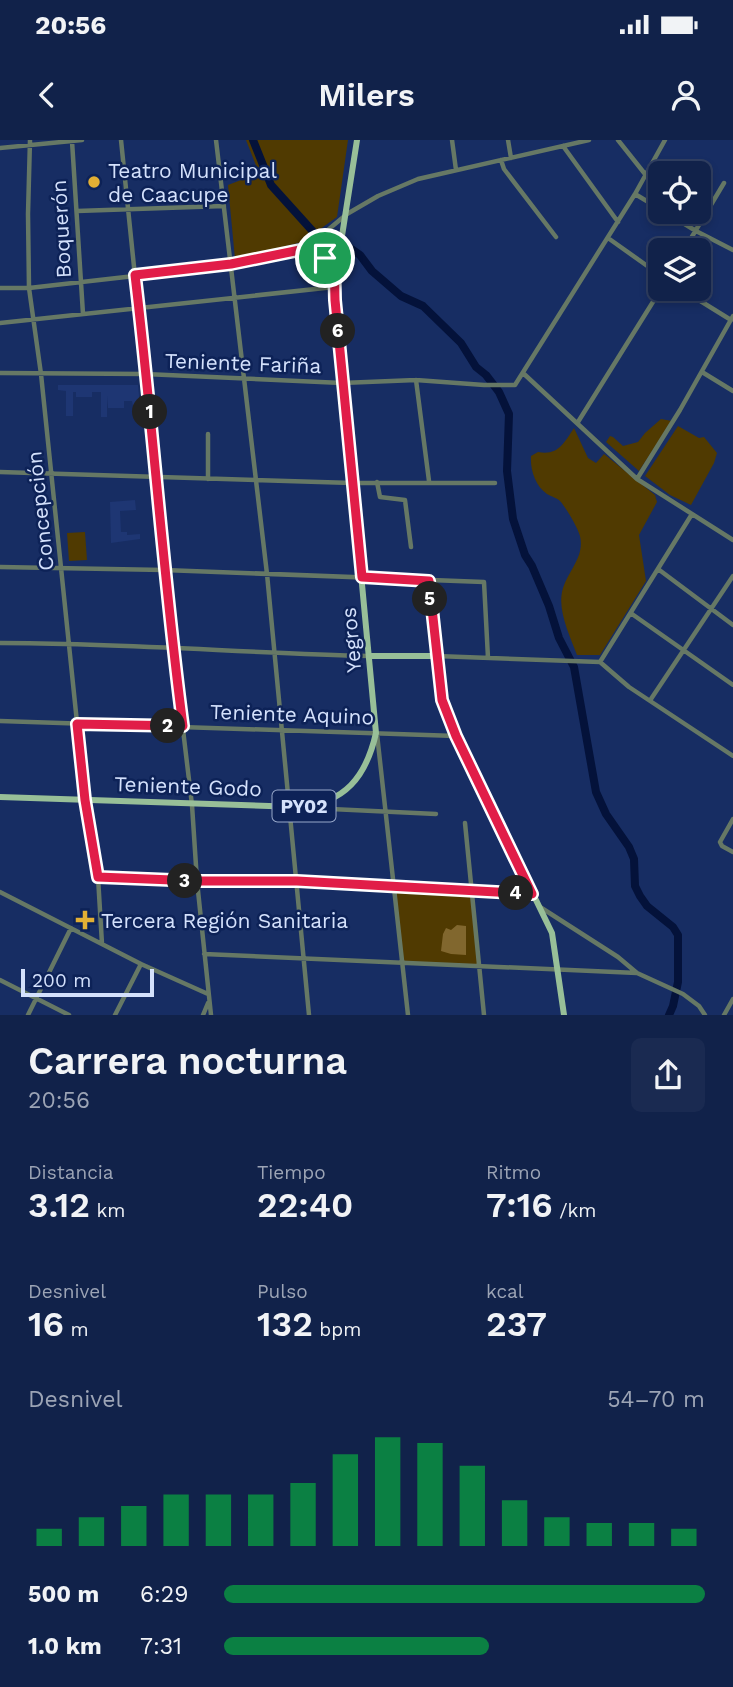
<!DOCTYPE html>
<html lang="es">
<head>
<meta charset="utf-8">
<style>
	:root { --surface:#11224a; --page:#1a2a51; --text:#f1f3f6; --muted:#9ca4b5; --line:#303f62; --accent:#0b8043 }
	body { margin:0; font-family:"Work Sans",sans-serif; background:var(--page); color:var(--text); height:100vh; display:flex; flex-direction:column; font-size:26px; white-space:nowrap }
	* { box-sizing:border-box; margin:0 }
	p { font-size:23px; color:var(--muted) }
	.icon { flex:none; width:38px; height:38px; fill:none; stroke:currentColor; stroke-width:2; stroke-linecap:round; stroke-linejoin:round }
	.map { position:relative; height:875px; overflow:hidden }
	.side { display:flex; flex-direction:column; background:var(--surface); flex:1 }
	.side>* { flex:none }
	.fabs { position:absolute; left:648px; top:21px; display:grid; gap:14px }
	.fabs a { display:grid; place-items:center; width:63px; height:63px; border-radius:10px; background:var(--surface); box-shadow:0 4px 10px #0003,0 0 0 2px var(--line); font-size:35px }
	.scale { position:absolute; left:21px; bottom:18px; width:133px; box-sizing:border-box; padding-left:7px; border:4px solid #d4e1fc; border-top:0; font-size:19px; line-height:24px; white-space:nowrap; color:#d4e1fc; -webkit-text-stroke:5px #0d2257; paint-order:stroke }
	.pin { position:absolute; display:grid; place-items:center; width:60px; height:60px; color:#fff; margin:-30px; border:4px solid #fff; border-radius:50%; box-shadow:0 2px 7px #0007 }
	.km { position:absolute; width:35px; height:35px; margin:-18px; border-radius:50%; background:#222; color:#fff; font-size:19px; line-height:35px; text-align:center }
	.round { display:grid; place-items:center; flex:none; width:74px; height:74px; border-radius:10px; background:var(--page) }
	.head { display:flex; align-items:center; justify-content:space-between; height:119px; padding:0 28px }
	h1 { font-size:38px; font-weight:600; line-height:52px }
	.metrics { display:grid; grid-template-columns:repeat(3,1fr); gap:10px; height:119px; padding:7px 28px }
	.metrics div { display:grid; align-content:center }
	.metrics b { font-size:35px; font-weight:600 }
	.metrics small { font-size:19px; font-weight:400 }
	.metrics p { font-size:19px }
	.chart { height:196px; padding:14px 28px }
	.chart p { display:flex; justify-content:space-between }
	.chart svg { width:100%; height:126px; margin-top:7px; stroke:var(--accent); stroke-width:6 }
	ul { padding:0 28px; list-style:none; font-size:23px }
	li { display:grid; grid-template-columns:112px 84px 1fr; align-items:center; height:52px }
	li i { height:18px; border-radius:9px; background:var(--accent) }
	.status { display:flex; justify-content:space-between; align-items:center; height:49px; padding:0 35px; background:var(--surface); direction:ltr }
	.status svg { height:19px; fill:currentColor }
	header { display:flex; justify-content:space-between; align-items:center; height:91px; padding:0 28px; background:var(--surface); font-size:32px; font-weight:600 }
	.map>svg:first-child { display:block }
	.built { fill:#1e3673 }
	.green { fill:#503a01 }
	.forest { fill:#81672e }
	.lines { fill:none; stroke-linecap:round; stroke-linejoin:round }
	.river { stroke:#04123a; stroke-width:8 }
	.minor { stroke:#667865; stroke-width:4.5 }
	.major { stroke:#98bf98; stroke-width:6 }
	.route-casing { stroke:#fff; stroke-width:14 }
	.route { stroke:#e11d48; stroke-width:9 }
	.poi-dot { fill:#e2af34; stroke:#0d2257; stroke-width:2.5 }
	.labels { text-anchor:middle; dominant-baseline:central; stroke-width:5; stroke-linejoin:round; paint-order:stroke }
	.shield { fill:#0d2257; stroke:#98a8ca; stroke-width:2 }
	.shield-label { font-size:19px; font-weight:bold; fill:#d4e1fc }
	.poi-label { font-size:21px; fill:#d4e1fc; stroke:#0d2257; text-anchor:start }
	.street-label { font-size:21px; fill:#d4e1fc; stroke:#0d2257 }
</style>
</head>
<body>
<div class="status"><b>20:56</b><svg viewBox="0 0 49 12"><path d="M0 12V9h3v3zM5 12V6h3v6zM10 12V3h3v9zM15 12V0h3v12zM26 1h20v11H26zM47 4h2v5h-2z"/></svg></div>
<header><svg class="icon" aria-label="back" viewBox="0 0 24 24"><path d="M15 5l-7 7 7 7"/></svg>Milers<svg class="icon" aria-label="person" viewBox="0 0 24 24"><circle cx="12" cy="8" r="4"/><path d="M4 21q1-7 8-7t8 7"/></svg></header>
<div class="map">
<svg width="733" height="875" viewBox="0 0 733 875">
	<rect width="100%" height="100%" fill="#172d63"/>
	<path class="built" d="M 58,245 L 138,245 L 140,266 L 133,266 L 132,261 L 124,261 L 124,268 L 108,268 L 107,256 L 107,277 L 101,277 L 101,252 L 92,252 L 92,257 L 76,257 L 76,252 L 73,252 L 73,276 L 66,276 L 66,251 L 58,250 Z
		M 135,360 L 136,370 L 120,371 L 121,392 L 127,392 L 127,395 L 140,394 L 140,399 L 111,403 L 110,362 Z"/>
	<path class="green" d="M 246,0 L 348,0 L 337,77 L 302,102 L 235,119 L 228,45 L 259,33 Z
		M 661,279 L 672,281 L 639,331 L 606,302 L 610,296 L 613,297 L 623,306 L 638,302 L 645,293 Z
		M 678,286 L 699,298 L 704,297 L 717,313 L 714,323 L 691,365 L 670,355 L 645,336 Z
		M 574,288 L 588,318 L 596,323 L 604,314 L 655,355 L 657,362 L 639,395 L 646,441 L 600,515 L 577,515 C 570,496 558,472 562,452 C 567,431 585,418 580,396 C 577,386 567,370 561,362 C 558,358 552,357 547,354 C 535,346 530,329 531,316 L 538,312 C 558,316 564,303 574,288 Z
		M 85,392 L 87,420 L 69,421 L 67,393 Z
		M 394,745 L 471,750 L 478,825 L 403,822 Z"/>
	<path class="forest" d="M 457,785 L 466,786 L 466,815 L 451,814 L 441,811 L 443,794 L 446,788 L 451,790 Z"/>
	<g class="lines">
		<path class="river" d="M 253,0 L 271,45 L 317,96 L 329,105 L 350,108 L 360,115 L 372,131 L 401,156 L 423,166 L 461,203 L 476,227 L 486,235 L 499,252 L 509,274 L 507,331 L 513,379 L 525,415 L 532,426 L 549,466 L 559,498 L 574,527 L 596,652 L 606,674 L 629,707 L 634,719 L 635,746 L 640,756 L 647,766 L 673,787 L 678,795 L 678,842 L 673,866 L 669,875"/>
		<path class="minor" d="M 30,0 L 28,74 L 29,148 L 41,234 L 85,660 L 98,737 L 102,804
			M 121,0 L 145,234 L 158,336 L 164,430 L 192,665 L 197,741 L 211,875
			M 216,0 L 267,434 L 309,875
			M 452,0 L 456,30
			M 508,0 L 511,18
			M 618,0 L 645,34
			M 72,1 L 83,174
			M 563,6 L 618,82
			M 0,8 L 82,0
			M 501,20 L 504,29 L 556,97
			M 635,54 L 660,69
			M 77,71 L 224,66
			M 665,72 L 696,91 L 733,110
			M 608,98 L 660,135
			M 684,110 L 724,43
			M 0,148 L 29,148 L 231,125 L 305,109 L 347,74 L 378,56 L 418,39 L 589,0
			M 681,149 L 731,180
			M 0,183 L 334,147
			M 702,232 L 733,251
			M 0,233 L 145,234 L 342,243 L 416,240 L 484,245 L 515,245 L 635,54 L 665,0
			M 523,233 L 637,339 L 733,400
			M 416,240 L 429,341
			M 578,282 L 661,149
			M 208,294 L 208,339
			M 0,332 L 352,343 L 495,343
			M 637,339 L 680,270 L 733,176
			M 377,342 L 380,357 L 405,360 L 411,407
			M 0,427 L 164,430 L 484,442 L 488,518
			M 658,429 L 733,485
			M 429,441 L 436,516 L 600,522 L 629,547 L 733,616
			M 632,474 L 733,545
			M 0,503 C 123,503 246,513 369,516
			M 600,522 L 692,374
			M 651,559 L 733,436
			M 0,581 L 456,596
			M 377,594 L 408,875
			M 310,668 L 436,674
			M 733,679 L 720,702 L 722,706 L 733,712
			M 465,683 L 484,875
			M 98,737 L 197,741 L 297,741 L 532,754
			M 0,752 L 141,824 L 208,854
			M 540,767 L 618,817 L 637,833 L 683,854 L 699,866 L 705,875
			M 204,814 L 637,833
			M 0,840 L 69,875
			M 28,875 L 71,788
			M 115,875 L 141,824
			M 203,875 L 208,863
			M 724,875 L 733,859"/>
		<path class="major" d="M 305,109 C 318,113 330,119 335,132
			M 370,516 L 436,516 L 442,560 L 448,579 L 552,793 L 564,875
			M 0,657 L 299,667 C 345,663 366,637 376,593 L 334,147 L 357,0"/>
	</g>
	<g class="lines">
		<defs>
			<path id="route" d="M 305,109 C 338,120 334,130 335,160 L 362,437 L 429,441 L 442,560 L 456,596 L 532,754 L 297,741 L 197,741 L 98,737 L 85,660 L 77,584 L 183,586 C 163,436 153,285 135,135 L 231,124 Z"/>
		</defs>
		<use href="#route" class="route-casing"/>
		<use href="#route" class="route"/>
	</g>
	<g class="poi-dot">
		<circle cx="94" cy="42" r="7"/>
		<path d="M81.5 769.5h7v7h7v7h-7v7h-7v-7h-7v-7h7z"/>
	</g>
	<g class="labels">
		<rect class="shield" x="272.5" y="650.5" width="63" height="31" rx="5"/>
		<g class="shield-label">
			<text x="304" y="666">PY02</text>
		</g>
		<g class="poi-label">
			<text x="108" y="30">Teatro Municipal<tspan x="108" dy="24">de Caacupe</tspan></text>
			<text x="101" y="780">Tercera Región Sanitaria</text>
		</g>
		<g class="street-label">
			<text transform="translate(61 89) rotate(-93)">Boquerón</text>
			<text transform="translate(243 223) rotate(2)">Teniente Fariña</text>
			<text transform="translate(40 371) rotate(-96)">Concepción</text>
			<text transform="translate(351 500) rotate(-95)">Yegros</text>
			<text transform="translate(292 574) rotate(2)">Teniente Aquino</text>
			<text transform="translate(188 646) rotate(2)">Teniente Godo</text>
		</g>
	</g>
</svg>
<div class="fabs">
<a><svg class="icon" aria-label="locate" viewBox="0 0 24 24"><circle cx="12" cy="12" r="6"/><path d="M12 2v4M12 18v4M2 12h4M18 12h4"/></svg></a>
<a><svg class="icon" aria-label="layers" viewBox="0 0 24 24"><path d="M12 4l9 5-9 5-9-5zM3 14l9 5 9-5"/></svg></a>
</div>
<div class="scale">200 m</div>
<div class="pin" style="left:325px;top:118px;background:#1e9e55"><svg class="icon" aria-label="arrive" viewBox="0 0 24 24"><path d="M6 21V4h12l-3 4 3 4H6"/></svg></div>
<b class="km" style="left:150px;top:272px">1</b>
<b class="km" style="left:168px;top:586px">2</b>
<b class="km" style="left:185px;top:741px">3</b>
<b class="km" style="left:516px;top:753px">4</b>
<b class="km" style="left:430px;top:459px">5</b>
<b class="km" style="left:338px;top:191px">6</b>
</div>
<section class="side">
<div class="head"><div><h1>Carrera nocturna</h1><p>20:56</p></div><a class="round"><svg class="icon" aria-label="share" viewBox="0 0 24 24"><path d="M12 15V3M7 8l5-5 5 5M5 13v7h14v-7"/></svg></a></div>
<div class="metrics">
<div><p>Distancia</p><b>3.12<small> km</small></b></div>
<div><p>Tiempo</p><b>22:40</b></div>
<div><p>Ritmo</p><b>7:16<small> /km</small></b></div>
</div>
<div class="metrics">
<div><p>Desnivel</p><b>16<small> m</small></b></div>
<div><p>Pulso</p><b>132<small> bpm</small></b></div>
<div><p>kcal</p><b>237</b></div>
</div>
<div class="chart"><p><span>Desnivel</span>54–70 m</p>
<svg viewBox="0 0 160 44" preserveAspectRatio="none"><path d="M5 44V38M15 44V34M25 44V30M35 44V26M45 44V26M55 44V26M65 44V22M75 44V12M85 44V6M95 44V8M105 44V16M115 44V28M125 44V34M135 44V36M145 44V36M155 44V38"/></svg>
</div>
<ul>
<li><b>500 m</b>6:29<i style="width:100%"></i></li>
<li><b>1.0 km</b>7:31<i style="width:55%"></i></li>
</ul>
</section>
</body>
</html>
